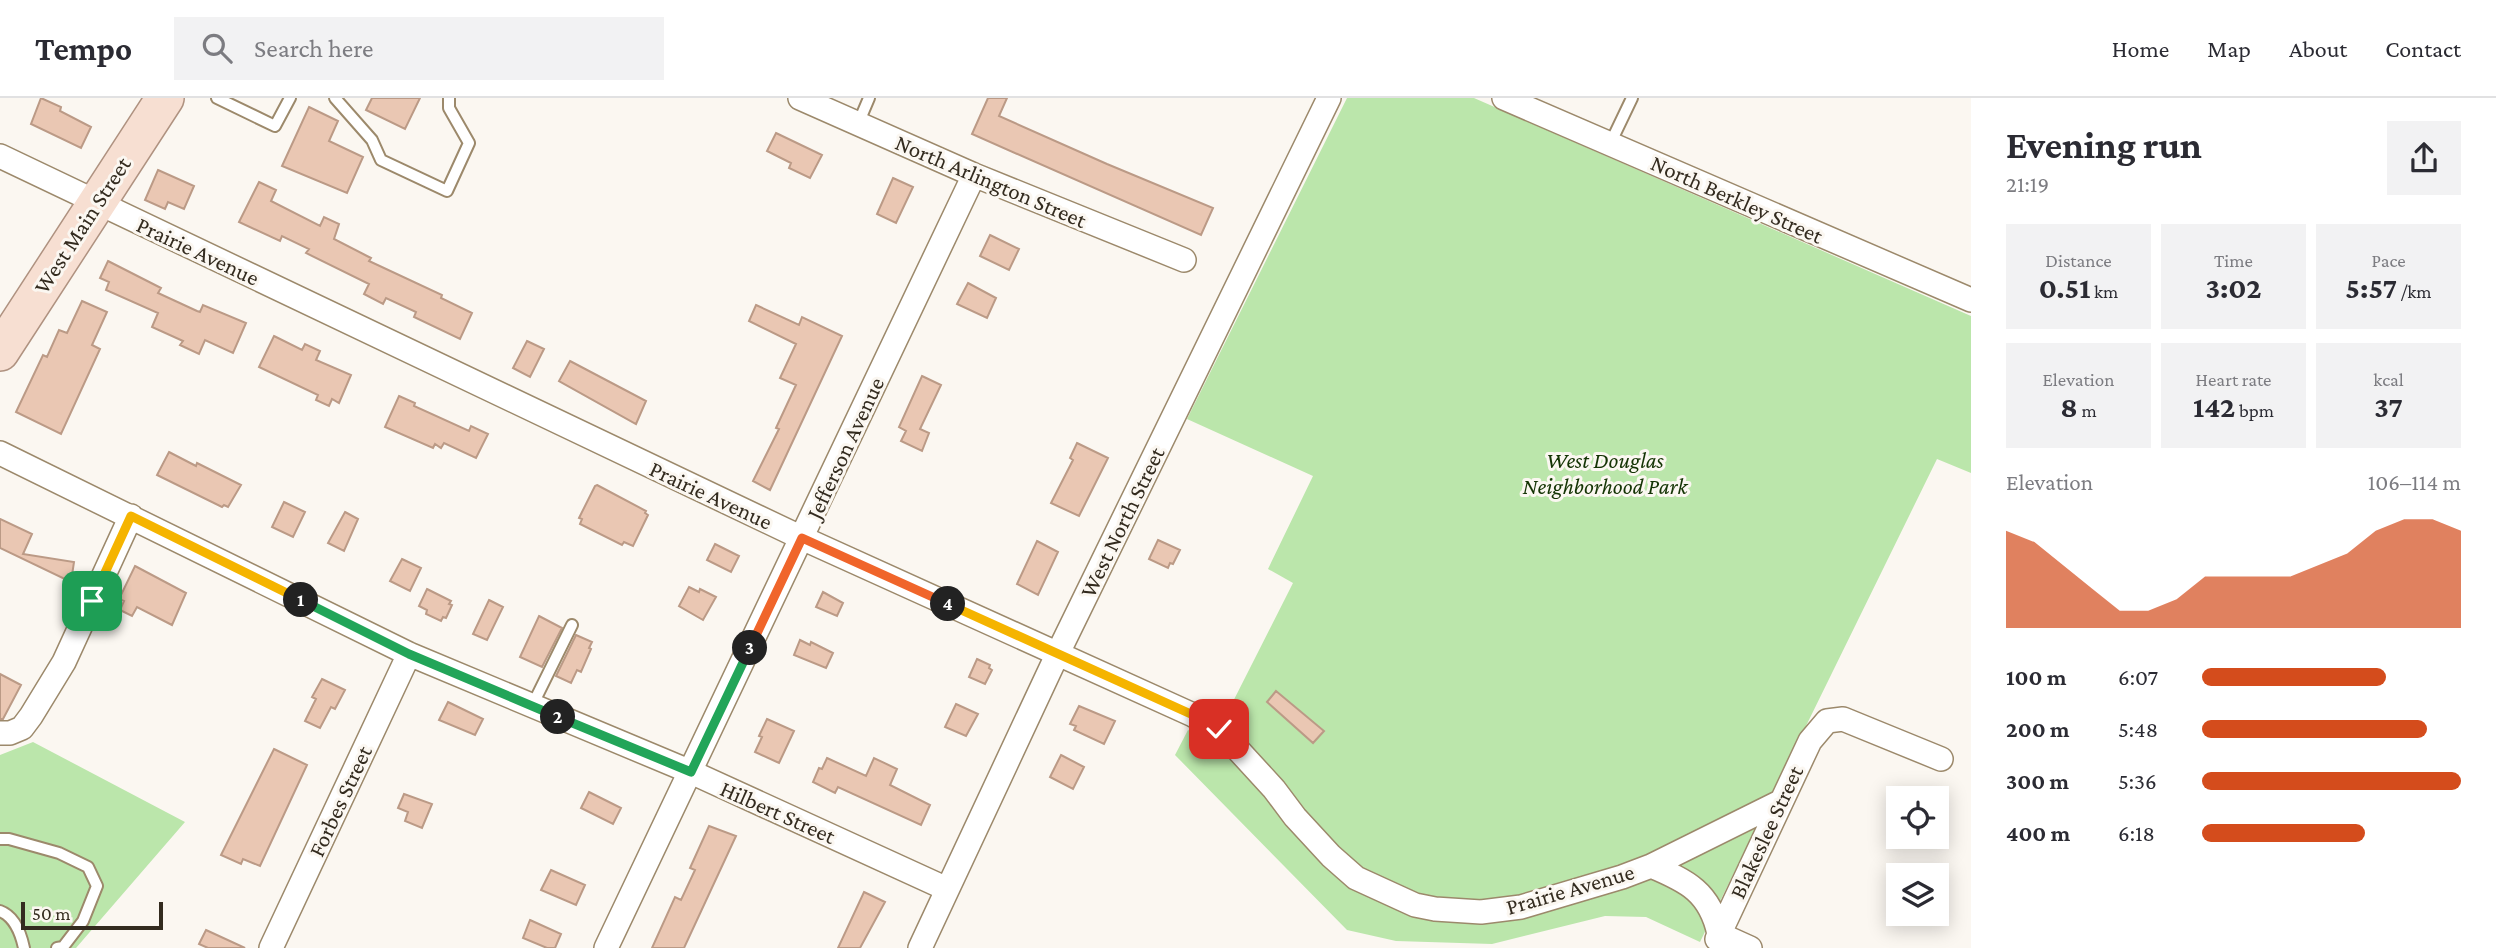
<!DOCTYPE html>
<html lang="en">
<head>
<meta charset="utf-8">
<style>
	:root { --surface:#fff; --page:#f2f2f3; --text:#2b2b33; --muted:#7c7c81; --line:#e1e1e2; --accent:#d44c1c }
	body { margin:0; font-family:"Crimson Pro",serif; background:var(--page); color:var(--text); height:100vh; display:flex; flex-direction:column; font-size:26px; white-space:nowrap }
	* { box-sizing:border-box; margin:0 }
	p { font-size:23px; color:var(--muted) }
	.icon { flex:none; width:38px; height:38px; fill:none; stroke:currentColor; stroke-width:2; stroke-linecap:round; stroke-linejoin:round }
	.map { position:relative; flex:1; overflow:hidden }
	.sheet { display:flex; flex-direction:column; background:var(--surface); width:525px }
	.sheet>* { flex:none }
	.buttons { position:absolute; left:1886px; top:688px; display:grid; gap:14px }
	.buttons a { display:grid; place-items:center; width:63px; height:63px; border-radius:0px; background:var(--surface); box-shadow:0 4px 18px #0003; font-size:35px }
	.scale { position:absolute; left:21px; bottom:18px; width:142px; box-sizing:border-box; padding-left:7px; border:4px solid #332b1f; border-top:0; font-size:19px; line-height:24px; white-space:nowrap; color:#332b1f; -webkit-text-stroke:5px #fbf7f1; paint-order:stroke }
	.pin { position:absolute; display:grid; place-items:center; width:60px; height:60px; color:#fff; margin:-30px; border-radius:14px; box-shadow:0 4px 10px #0006 }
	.km { position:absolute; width:35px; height:35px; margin:-18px; border-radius:50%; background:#222; color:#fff; font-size:19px; line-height:35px; text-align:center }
	.round { display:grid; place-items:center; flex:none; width:74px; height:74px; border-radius:0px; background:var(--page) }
	.overview { display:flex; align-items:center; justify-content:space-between; height:119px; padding:0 35px }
	h1 { font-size:38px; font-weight:700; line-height:52px }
	.figures { display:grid; grid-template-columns:repeat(3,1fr); gap:10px; height:119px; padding:7px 35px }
	.figures div { display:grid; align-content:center; border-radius:0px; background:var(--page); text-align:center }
	.figures b { font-size:30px; font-weight:700 }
	.figures small { font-size:19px; font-weight:400 }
	.figures p { font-size:19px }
	.chart { height:196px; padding:14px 35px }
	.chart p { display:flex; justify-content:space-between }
	.chart svg { width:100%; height:126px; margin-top:7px; fill:var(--accent); opacity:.7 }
	ul { padding:0 35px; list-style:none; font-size:23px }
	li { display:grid; grid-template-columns:112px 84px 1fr; align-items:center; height:52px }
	li i { height:18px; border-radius:9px; background:var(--accent) }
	header { display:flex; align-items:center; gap:42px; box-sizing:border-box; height:98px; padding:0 35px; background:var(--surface); border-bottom:2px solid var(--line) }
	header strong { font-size:33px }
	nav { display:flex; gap:38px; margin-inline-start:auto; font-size:24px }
	.search { width:490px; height:63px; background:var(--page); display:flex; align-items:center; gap:18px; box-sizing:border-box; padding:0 24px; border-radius:0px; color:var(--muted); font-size:26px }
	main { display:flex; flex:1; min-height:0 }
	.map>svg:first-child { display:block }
	.green { fill:#bbe6ab }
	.building { fill:#eac7b3; stroke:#bb9a86; stroke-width:2 }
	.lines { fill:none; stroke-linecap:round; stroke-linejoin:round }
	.lane-casing { stroke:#9c896b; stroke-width:14 }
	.street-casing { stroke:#9c896b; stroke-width:26 }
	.primary-casing { stroke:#af9280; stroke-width:40 }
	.lane { stroke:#fff; stroke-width:10 }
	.street { stroke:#fff; stroke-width:23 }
	.primary { stroke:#f7dfd2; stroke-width:37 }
	.split-1-casing { stroke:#fff; stroke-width:14 }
	.split-2-casing { stroke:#fff; stroke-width:14 }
	.split-3-casing { stroke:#fff; stroke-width:14 }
	.split-4-casing { stroke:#fff; stroke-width:14 }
	.split-5-casing { stroke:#fff; stroke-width:14 }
	.split-1 { stroke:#f5b400; stroke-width:9 }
	.split-2 { stroke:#22a559; stroke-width:9 }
	.split-3 { stroke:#22a559; stroke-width:9 }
	.split-4 { stroke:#f0652b; stroke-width:9 }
	.split-5 { stroke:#f5b400; stroke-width:9 }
	.labels { text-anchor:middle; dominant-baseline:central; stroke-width:6; stroke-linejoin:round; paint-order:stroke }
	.street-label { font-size:23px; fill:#332b1f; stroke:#fbf7f1 }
	.park-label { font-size:23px; font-style:italic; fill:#143404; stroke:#fbf7f1 }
</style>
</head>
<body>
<header>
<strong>Tempo</strong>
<div class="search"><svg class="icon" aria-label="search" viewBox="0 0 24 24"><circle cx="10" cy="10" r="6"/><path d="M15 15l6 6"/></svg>Search here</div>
<nav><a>Home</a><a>Map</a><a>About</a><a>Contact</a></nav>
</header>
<main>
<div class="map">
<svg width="1971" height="850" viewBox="0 0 1971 850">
	<rect width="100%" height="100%" fill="#fbf7f1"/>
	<path class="green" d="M 1347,0 L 1474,0 L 1971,218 L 1971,375 L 1937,361 L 1700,844 L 1646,819 L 1605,818 L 1492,846 L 1396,843 L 1347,832 L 1175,657 L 1188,632 L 1212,645 L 1293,485 L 1268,471 L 1313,378 L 1187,321 Z
		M 33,644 L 185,724 L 76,850 L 0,850 L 0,657 Z"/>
	<path class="building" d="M 41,0 L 61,9 L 60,13 L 91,29 L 81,50 L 31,26 Z
		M 372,0 L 420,0 L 405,31 L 366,12 Z
		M 988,0 L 1007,0 L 999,18 L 1107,66 L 1213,110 L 1201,137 L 972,36 Z
		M 309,9 L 338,23 L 329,43 L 363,59 L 347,95 L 282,68 Z
		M 776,35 L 822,57 L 810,80 L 789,70 L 791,65 L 767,53 Z
		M 158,72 L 194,88 L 184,111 L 168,104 L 165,111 L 145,102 Z
		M 893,80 L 913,89 L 896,125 L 877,116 Z
		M 259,84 L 276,92 L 271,103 L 320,128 L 324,119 L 339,126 L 334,141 L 367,158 L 371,160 L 369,163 L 442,197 L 441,200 L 472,215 L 460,241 L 414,219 L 416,214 L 386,200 L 383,206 L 364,196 L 369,186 L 306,155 L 309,151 L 282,138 L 280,143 L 239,124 Z
		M 990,137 L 1019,151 L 1009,172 L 980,158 Z
		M 108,163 L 161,190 L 158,195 L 197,213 L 200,214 L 203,207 L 246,225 L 233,255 L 205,242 L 199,256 L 180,247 L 183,243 L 152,229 L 158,215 L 106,192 L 109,184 L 100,180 Z
		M 968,185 L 996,200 L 987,220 L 957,206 Z
		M 82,203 L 107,214 L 92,247 L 100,251 L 61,336 L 16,314 L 43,257 L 47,259 L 59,232 L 67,235 Z
		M 756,207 L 799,227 L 802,219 L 842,238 L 770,392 L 753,383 L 779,331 L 776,330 L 796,287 L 780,280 L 796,246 L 749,223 Z
		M 274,238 L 302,252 L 305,246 L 320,253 L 316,262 L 351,277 L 339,305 L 332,301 L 329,308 L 316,302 L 318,297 L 259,269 Z
		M 527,243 L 544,251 L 530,279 L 513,270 Z
		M 570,263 L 646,303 L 636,326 L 559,283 Z
		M 922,278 L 941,287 L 920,331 L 929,335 L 922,353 L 901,343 L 906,333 L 899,329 Z
		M 399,298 L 415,305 L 414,308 L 469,333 L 471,328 L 488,336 L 476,360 L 444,345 L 441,350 L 435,346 L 433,350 L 385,329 Z
		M 1077,345 L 1108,360 L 1079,418 L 1051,405 L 1073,362 L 1070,360 Z
		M 169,354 L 196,368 L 197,365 L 241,387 L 228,409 L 224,407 L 222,409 L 157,377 Z
		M 597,387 L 646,413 L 645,415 L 648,417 L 633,448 L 624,444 L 622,447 L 580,426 L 582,421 L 579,420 L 595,388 Z
		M 284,404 L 305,414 L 293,439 L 272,429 Z
		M 345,414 L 358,421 L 344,453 L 328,445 Z
		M 0,421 L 32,436 L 23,456 L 74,464 L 71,484 L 0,450 Z
		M 1158,442 L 1180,452 L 1173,466 L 1170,465 L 1168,470 L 1149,461 Z
		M 1037,443 L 1058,454 L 1038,497 L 1017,486 Z
		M 715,446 L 739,458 L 731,474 L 707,462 Z
		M 402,461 L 421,470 L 410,493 L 390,483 Z
		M 135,468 L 186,495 L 172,527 L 137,509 L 132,518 L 120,512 L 124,503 L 119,501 Z
		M 689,489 L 699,494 L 700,491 L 716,499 L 703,522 L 679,508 Z
		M 427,491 L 451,503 L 449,506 L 452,507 L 446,520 L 443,519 L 441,523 L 426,516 L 427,512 L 419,508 Z
		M 823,494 L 843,505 L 837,518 L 816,509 Z
		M 489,502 L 503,509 L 487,542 L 473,536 Z
		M 539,518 L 562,530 L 542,569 L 520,559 Z
		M 576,537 L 592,544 L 589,550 L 591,551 L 581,574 L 577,572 L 571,585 L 556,578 Z
		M 800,542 L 810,547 L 811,544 L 833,555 L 826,570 L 794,557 Z
		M 977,561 L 990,567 L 989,570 L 992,572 L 985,586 L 969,579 Z
		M 0,576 L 21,587 L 3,621 L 0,621 Z
		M 322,581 L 345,592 L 335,611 L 331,609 L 320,630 L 305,623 L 316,601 L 312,599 Z
		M 1276,593 L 1324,633 L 1313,645 L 1267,604 Z
		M 448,604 L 483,621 L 475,637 L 439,622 Z
		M 956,606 L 978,616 L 966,638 L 945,629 Z
		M 1079,608 L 1115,623 L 1104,646 L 1074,632 L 1076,628 L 1070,626 Z
		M 767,621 L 794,633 L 779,665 L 755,654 L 762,639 L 759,638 Z
		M 274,651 L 307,667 L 260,768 L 243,761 L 241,766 L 221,757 Z
		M 1061,657 L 1084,669 L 1073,691 L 1050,679 Z
		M 827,660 L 866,678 L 874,660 L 897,671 L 890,687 L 930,707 L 921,727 L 838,689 L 835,695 L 813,684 L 819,670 L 822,671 Z
		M 589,694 L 621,710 L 613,726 L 581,710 Z
		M 404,696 L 432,706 L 422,730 L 405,723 L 408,714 L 398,710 Z
		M 709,728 L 736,738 L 684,850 L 652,850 L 675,799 L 681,802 L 695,772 L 690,770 Z
		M 551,772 L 585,787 L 576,807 L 541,792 Z
		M 864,794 L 885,804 L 860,850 L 838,850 Z
		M 530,822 L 561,836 L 555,850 L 547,850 L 523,840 Z
		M 206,832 L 245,850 L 208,850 L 199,846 Z"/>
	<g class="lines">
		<defs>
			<path id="lane" d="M 217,0 L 275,28 L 290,0
				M 335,0 L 372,42 L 381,62 L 447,93 L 469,45 L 449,10 L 449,0
				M 858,26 L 869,0
				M 1610,46 L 1632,0
				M 532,608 L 572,527
				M 0,741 L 9,741 L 59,755 L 88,769 L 97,788 L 83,823 L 63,849 L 57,850
				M 0,813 C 14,818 21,836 24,850"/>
			<path id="street" d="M 800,0 L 974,77 L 1184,162
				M 1504,0 L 1971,202
				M 0,58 L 802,440 L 1193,617 L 1219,631 L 1274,691 L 1295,719 L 1331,758 L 1356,780 L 1415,807 L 1435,811 L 1481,814 L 1521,809 L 1622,779 L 1651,768 C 1687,783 1710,794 1719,836 L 1750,850
				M 0,355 L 409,556 L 691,674 L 947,791
				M 0,635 L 10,635 L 22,630 L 31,618 L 64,564 L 131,418
				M 1651,768 L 1780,704
				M 1717,841 L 1810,643 L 1827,623 L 1843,621 L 1941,661
				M 271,850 L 409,556
				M 606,850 L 974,77
				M 920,850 L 1058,555 L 1329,0"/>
			<path id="primary" d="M 0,254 L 165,0"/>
		</defs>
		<use href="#lane" class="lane-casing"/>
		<use href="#street" class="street-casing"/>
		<use href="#primary" class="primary-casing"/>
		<use href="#lane" class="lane"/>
		<use href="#street" class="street"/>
		<use href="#primary" class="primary"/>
	</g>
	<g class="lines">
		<defs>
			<path id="split-1" d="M 92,503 L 131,418 L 301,502"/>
			<path id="split-2" d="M 301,502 L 409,556 L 558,619"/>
			<path id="split-3" d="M 558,619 L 691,674 L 750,550"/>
			<path id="split-4" d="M 750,550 L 802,440 L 948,506"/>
			<path id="split-5" d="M 948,506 L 1193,617 L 1219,631"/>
		</defs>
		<use href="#split-1" class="split-1-casing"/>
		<use href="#split-2" class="split-2-casing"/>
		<use href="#split-3" class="split-3-casing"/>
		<use href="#split-4" class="split-4-casing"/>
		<use href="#split-5" class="split-5-casing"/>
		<use href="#split-1" class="split-1"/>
		<use href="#split-2" class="split-2"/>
		<use href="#split-3" class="split-3"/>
		<use href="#split-4" class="split-4"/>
		<use href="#split-5" class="split-5"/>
	</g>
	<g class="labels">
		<g class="street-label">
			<text transform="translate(991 83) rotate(23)">North Arlington Street</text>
			<text transform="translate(1737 101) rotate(24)">North Berkley Street</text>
			<text transform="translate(82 127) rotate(-57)">West Main Street</text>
			<text transform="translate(198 153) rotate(25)">Prairie Avenue</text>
			<text transform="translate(845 350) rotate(-65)">Jefferson Avenue</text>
			<text transform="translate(711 397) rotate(25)">Prairie Avenue</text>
			<text transform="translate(1122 424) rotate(-64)">West North Street</text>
			<text transform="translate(340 703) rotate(-65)">Forbes Street</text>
			<text transform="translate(778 714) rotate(24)">Hilbert Street</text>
			<text transform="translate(1766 734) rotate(-65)">Blakeslee Street</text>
			<text transform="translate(1570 791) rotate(-16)">Prairie Avenue</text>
		</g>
		<g class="park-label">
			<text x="1605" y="362">West Douglas<tspan x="1605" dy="26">Neighborhood Park</tspan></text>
		</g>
	</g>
</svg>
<div class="buttons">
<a><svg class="icon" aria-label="locate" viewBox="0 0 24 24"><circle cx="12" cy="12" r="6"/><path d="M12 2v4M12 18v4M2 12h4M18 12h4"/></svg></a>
<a><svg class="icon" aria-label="layers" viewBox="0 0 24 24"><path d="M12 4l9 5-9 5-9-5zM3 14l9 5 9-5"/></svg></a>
</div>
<div class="scale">50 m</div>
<div class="pin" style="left:92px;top:503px;background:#1e9e55"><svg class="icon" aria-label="arrive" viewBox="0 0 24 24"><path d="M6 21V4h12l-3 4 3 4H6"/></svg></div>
<div class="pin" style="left:1219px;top:631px;background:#d93025"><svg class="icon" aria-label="check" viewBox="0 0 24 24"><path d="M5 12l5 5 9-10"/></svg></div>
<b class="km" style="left:301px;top:502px">1</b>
<b class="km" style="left:558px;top:619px">2</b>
<b class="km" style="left:750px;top:550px">3</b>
<b class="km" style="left:948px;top:506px">4</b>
</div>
<section class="sheet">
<div class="overview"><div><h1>Evening run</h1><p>21:19</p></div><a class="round"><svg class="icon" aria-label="share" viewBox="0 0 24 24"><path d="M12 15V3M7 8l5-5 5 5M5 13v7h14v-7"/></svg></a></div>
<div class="figures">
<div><p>Distance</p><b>0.51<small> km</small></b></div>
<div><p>Time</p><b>3:02</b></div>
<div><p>Pace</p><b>5:57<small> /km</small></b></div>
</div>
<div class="figures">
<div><p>Elevation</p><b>8<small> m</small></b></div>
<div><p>Heart rate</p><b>142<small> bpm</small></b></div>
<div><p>kcal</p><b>37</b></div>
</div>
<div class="chart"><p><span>Elevation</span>106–114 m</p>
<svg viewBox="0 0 160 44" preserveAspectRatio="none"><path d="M0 44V10L10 14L20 22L30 30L40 38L50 38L60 34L70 26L80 26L90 26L100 26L110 22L120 18L130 10L140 6L150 6L160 10V44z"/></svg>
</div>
<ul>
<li><b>100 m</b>6:07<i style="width:71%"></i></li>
<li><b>200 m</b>5:48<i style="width:87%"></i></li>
<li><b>300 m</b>5:36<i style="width:100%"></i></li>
<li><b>400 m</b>6:18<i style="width:63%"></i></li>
</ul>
</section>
</main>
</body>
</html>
